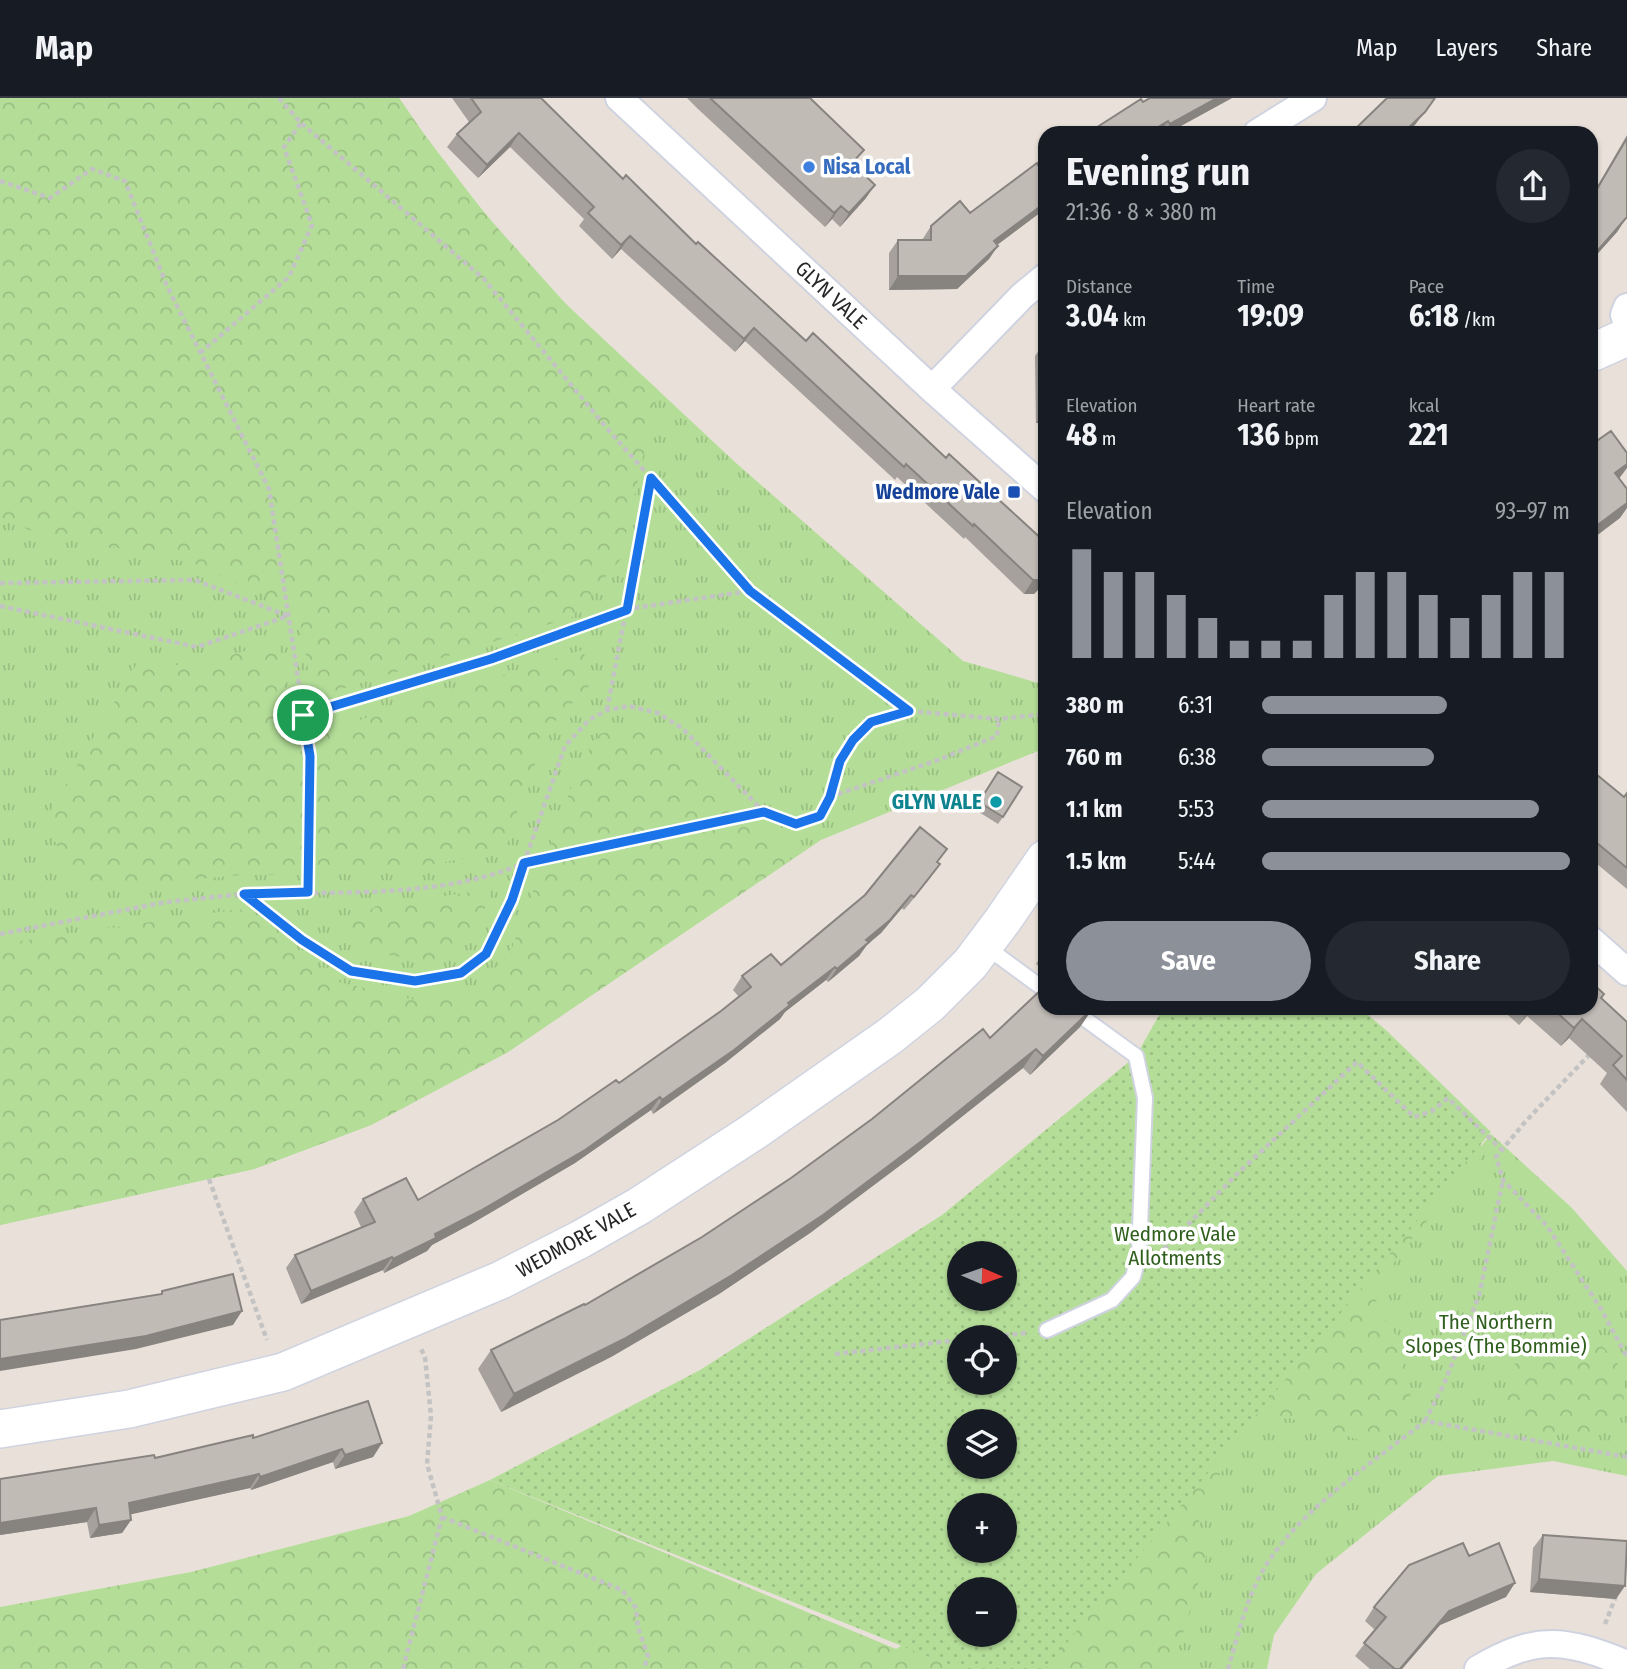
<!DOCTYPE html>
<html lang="en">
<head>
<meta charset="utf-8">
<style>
	:root { --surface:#171b24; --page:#242831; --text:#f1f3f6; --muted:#9ea1a6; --line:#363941; --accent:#8c9099 }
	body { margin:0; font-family:"Fira Sans Condensed",sans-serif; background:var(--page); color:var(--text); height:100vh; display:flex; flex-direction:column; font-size:26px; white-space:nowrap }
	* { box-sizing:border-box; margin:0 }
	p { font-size:23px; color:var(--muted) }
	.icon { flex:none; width:38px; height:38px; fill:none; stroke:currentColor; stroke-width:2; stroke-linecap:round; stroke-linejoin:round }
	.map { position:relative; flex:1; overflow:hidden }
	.sheet { position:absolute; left:1038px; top:28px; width:560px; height:889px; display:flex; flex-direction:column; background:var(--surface); border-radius:21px; box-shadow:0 2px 5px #0004 }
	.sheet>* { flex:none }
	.needle { width:46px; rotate:92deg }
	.controls { position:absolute; left:947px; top:1143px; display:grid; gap:14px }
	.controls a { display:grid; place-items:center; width:70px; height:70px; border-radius:50%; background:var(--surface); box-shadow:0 2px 5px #0004; font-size:35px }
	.pin { position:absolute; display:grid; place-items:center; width:60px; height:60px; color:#fff; margin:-30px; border:4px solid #fff; border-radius:50%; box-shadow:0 2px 7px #0007 }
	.round { display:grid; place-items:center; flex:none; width:74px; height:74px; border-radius:37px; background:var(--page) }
	.overview { display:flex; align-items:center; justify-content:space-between; height:119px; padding:0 28px }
	h1 { font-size:38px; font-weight:700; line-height:52px }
	.stats { display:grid; grid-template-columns:repeat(3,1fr); gap:10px; height:119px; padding:7px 28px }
	.stats div { display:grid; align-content:center }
	.stats b { font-size:30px; font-weight:700 }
	.stats small { font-size:19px; font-weight:400 }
	.stats p { font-size:19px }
	.chart { height:196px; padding:14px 28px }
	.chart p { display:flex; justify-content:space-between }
	.chart svg { width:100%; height:126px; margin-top:7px; stroke:var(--accent); stroke-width:6 }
	.action { display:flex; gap:14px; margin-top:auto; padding:14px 28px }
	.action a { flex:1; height:80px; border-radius:42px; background:var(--accent); color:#fff; font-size:28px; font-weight:700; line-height:80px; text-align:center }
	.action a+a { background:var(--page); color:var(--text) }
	ul { padding:0 28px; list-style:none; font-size:23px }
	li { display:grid; grid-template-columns:112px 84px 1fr; align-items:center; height:52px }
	li i { height:18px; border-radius:9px; background:var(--accent) }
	header { display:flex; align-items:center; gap:42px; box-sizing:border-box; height:98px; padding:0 35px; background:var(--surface); border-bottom:2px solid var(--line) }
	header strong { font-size:33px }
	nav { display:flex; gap:38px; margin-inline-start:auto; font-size:24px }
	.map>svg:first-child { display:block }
	.grass { fill:url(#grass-tufts) }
	.forest { fill:url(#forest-crowns) }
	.garden { fill:url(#garden-dots); fill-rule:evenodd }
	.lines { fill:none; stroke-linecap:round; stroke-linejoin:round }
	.lane-casing { stroke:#cfd3e0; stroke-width:18 }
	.street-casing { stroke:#cfd3e0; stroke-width:30 }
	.secondary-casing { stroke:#cfd3e0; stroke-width:40 }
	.path { stroke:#c3c3c3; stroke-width:4.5; stroke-dasharray:5 3.5; stroke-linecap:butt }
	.lane { stroke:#fff; stroke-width:14 }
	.street { stroke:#fff; stroke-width:26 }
	.secondary { stroke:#fff; stroke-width:37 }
	.wall { fill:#a6a19d }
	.shaded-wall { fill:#87837f }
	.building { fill:#c1bbb6; stroke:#87837f; stroke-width:2 }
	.route-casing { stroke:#fff; stroke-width:14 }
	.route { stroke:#1a73e8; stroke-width:9 }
	.shop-dot { fill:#3f7fe0; stroke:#fff; stroke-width:2.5 }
	.transit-dot { fill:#1a4fb4; stroke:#fff; stroke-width:2.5 }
	.culture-dot { fill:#0f9aa8; stroke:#fff; stroke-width:2.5 }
	.labels { text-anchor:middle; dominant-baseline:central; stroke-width:7; stroke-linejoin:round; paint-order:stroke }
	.shop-label { font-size:21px; font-weight:bold; fill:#366cbe; stroke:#fff; text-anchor:start }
	.street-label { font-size:21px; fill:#272727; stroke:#fff }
	.transit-label { font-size:21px; font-weight:bold; fill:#164399; stroke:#fff; text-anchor:end }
	.culture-label { font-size:21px; font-weight:bold; fill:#0d838f; stroke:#fff; text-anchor:end }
	.park-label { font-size:21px; fill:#2f5f1c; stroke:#fff }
</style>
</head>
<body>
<header>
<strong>Map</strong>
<nav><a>Map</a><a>Layers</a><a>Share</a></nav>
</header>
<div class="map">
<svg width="1627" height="1571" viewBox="0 0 1627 1571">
	<defs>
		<pattern id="grass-tufts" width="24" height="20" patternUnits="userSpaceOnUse" patternTransform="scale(1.75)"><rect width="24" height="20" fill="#b4de98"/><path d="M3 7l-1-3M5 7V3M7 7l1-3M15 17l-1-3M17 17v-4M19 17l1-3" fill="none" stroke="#9bbe83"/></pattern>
		<pattern id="forest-crowns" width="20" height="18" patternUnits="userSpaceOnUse" patternTransform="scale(1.75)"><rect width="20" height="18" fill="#b4de98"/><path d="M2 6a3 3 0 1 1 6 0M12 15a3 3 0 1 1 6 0" fill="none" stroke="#9bbe83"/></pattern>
		<pattern id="garden-dots" width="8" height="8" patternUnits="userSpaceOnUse" patternTransform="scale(1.75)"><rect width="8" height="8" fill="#b4de98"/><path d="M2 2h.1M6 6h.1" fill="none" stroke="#9bbe83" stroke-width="1.8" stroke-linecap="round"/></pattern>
	</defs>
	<rect width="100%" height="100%" fill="#e9e1d9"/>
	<path class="grass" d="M 0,0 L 399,0 L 424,36 L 485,116 L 566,206 L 736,365 L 963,563 L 1045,587 L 1045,650 L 821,742 L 508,954 L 371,1027 L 254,1071 L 0,1127 Z
		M 1491,1036 L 1572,1110 L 1627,1173 L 1627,1378 L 1553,1363 L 1438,1378 L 1316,1476 L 1274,1537 L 1267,1571 L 1047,1571 Z"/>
	<path class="forest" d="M 0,0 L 399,0 C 448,73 504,141 564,204 C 593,235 627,263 658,292 L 620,462 L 572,519 L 313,600 L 298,512 L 193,465 L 32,433 L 0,420 Z
		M 278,542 L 293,643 L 582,552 L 596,581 L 556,622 L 526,686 L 505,753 L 380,776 L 242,777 L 78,792 L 45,722 L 136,567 L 202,567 Z
		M 633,627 L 660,635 L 762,729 L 791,762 L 508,954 L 371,1027 L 254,1071 L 0,1127 L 0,846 L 240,811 L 334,883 L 416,902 L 473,892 L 510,855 L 581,663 L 600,636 Z
		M 492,791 L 478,828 L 450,863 L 421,862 L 369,854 L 340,833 L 376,808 Z
		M 1476,1034 L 1484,1056 L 1411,1142 L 1375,1190 L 1377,1210 L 1402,1246 L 1414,1318 L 1397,1334 L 1369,1345 L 1289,1320 L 1262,1324 L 1228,1362 L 1198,1417 L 1206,1460 L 1172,1571 L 0,1571 L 0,1509 L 191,1474 L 409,1418 L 490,1382 L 896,1551 L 950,1516 L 959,1536 L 1004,1536 Z
		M 1544,1229 L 1575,1230 L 1600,1245 L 1623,1272 L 1624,1317 L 1591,1338 L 1521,1332 L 1505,1304 L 1515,1266 Z"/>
	<path class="garden" d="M 1163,910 L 1360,910 L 1387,933 L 1491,1034 L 1045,1571 L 959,1571 L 490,1382 L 700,1272 L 942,1117 L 1136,958 ZM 959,1155 L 1004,1155 L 1004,1200 L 959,1200 ZM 959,1239 L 1004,1239 L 1004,1284 L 959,1284 ZM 959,1323 L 1004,1323 L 1004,1368 L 959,1368 ZM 959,1407 L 1004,1407 L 1004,1452 L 959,1452 ZM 959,1491 L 1004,1491 L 1004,1536 L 959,1536 Z"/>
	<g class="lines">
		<defs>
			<path id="lane" d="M 985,848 L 1045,892
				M 1047,1232 L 1112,1202 L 1133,1179 L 1139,1156 L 1145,1000 L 1136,958 L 1070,910"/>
			<path id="street" d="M 619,0 L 932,291 L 1045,391
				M 1257,35 L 1313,0
				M 1627,209 L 1624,217 L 1627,226
				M 932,291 L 1022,198 L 1045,179
				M 1591,842 L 1627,874
				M 1478,1571 C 1536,1536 1566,1541 1627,1566"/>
			<path id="secondary" d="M 1591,255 L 1627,239
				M 0,1331 L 129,1311 L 283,1274 L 501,1182 L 581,1141 L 639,1108 L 753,1034 L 890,938 L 930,906 L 970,866 L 1003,822 L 1045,761"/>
		</defs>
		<use href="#lane" class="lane-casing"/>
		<use href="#street" class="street-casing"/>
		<use href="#secondary" class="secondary-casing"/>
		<path class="path" d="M 279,0 L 301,25 L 483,180 L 605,328 L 750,493 L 909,612
			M 0,83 L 50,100 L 92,71 L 125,83 L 167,188 L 269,391 L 310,658 L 308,794
			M 200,255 L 289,179 L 312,127 L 284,49 L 301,25
			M 0,485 L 195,482 L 288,518
			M 0,508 L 197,549 L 288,518
			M 607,612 L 651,381
			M 303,617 L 491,561 L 627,511 L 750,493
			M 830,699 L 938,662 L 997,638 L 999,621
			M 245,796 C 334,793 442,801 524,765 L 763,714
			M 0,836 L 166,804 L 244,796 L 302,842 L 351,873 L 415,883 L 461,875 L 486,856 L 511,802 L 565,648 L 589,622 L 607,612 L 629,608 L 658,615 L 682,630 L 764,714 L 797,725 L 820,718 L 830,699 L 840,663 L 853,642 L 871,624 L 909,613 L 999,621 L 1045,616
			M 1590,956 L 1525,1024 L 1496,1059 L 1503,1082 L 1547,1128 L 1601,1211 L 1627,1259
			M 209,1081 L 267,1242
			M 1164,1151 L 1238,1075 L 1357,964 L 1414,1019 L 1432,1013 L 1448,1000 L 1502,1052
			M 987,1239 L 1026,1235
			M 835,1256 L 959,1242
			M 1425,1323 L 1444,1286 L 1479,1198 L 1503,1082
			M 442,1419 L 622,1492 L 636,1510 L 638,1530 L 648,1558 L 644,1571
			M 1605,1526 L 1616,1498
			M 403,1571 L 442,1419 L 427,1366 L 431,1318 L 425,1259 L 421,1251
			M 1228,1571 C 1239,1533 1249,1489 1273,1457 C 1311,1404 1374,1364 1425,1323 L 1627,1359"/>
		<use href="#lane" class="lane"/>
		<use href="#street" class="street"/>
		<use href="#secondary" class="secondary"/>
	</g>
	<path class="wall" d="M 452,0 L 541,0 L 623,81 L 806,243 L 946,360 L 1045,444 L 1034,496 L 1024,496 L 965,439 L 964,441 L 897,379 L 895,382 L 745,243 L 735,254 L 621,151 L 612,161 L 579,128 L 584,121 L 510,49 L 478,80 L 447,49 L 457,36 L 469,24 Z
		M 687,0 L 810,0 L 853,67 L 866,100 L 840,129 L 832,121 L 825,129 L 698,11 Z
		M 1150,0 L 1232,0 L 1168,35 L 1088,35 Z
		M 1627,37 L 1627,119 L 1617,134 L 1591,163 L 1591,99 Z
		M 1045,62 L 1045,111 L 997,147 L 989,161 L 957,191 L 889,192 L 889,155 L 898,142 L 922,142 L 931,128 L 970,115 Z
		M 1044,245 L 1045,324 L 1036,325 L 1035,258 Z
		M 1591,672 L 1624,699 L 1627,695 L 1627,791 L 1591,761 Z
		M 998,674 L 1003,719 L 998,726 L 974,711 Z
		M 938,765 L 940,766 L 930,780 L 904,812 L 902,810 L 881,835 L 866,847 L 859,858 L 828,884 L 826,882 L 785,914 L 780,921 L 725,965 L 653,1016 L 651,1012 L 575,1065 L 471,1126 L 432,1147 L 427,1153 L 384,1175 L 383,1172 L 301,1206 L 286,1170 L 295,1157 L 361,1129 L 354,1114 L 363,1101 L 418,1102 L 558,1022 L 619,985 L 721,913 L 739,899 L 733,892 L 742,878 L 781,867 Z
		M 1045,852 L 1045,872 L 1036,866 Z
		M 1601,900 L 1627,924 L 1627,1014 L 1600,986 L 1607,975 L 1569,940 L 1561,948 L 1527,918 L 1519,927 L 1500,910 L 1591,910 Z
		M 1045,910 L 1100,910 L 1094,915 L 1091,913 L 1080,929 L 1030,977 L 1023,970 L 910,1060 L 810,1135 L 719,1196 L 611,1259 L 501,1314 L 478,1271 L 491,1252 L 585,1207 L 702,1139 L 791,1080 L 990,940 Z
		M 382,1345 L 373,1359 L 335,1371 L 333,1364 L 251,1392 L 250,1390 L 130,1416 L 131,1422 L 122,1435 L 90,1440 L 87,1424 L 0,1437 L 155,1360 Z
		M 1543,1437 L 1616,1501 L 1530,1494 L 1533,1450 Z
		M 1469,1458 L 1506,1499 L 1440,1527 L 1402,1571 L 1370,1571 L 1355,1558 L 1375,1532 L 1365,1523 L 1374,1509 Z"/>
	<path class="shaded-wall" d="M 1217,0 L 1232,0 L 1168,35 L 1164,35 L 1170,26 Z
		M 1435,0 L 1415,27 L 1407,35 L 1403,35 Z
		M 1168,23 L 1159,35 L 1148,35 Z
		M 519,35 L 510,49 L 478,80 L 487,67 Z
		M 875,87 L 866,100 L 840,129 L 849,115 Z
		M 1045,105 L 1045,111 L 985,156 L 994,143 Z
		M 841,108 L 832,121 L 825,129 L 834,115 Z
		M 1626,120 L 1617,134 L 1591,163 L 1591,160 Z
		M 630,138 L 621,151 L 612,161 L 621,147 Z
		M 998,148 L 989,161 L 957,191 L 889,192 L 898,178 Z
		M 754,230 L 745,243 L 735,254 L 744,241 Z
		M 1045,312 L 1045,324 L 1036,325 Z
		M 1627,366 L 1627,370 L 1618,382 L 1615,375 Z
		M 1627,405 L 1627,410 L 1620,420 L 1591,442 L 1591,432 Z
		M 1045,481 L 1045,485 L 1034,496 L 1024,496 L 1033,482 Z
		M 940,766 L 930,780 L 904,812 L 914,799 Z
		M 911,797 L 902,810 L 881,835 L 867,847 L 859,858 L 828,884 L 837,871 Z
		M 835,869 L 826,882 L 785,914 L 780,921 L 725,965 L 653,1016 L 662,1002 Z
		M 1093,910 L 1080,929 L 1030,977 L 1043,958 Z
		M 1531,910 L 1533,910 L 1519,927 Z
		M 1582,921 L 1569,940 L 1561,948 L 1574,930 Z
		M 1036,951 L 1023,970 L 910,1060 L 810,1135 L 719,1196 L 611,1259 L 501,1314 L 514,1296 Z
		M 660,999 L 651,1012 L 575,1065 L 471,1126 L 432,1147 L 427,1153 L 384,1175 L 393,1161 Z
		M 392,1159 L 383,1172 L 301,1206 L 311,1193 Z
		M 242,1213 L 233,1227 L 136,1251 L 0,1273 L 0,1261 Z
		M 382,1345 L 373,1359 L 335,1371 L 345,1357 Z
		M 342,1351 L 333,1364 L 251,1392 L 260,1379 Z
		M 259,1376 L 250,1390 L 119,1419 L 129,1405 Z
		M 96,1410 L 87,1424 L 0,1437 L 0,1425 Z
		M 131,1422 L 122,1435 L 90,1440 L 99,1427 Z
		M 1539,1481 L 1625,1488 L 1616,1501 L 1530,1494 Z
		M 1515,1485 L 1506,1499 L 1440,1527 L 1402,1571 L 1400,1571 L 1449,1513 Z"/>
	<path class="building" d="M 471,0 L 541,0 L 623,81 L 626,77 L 696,146 L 698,144 L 806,243 L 813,235 L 946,360 L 949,356 L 1045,444 L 1045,481 L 1044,482 L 1033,482 L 974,426 L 973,428 L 906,366 L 904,369 L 754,230 L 744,241 L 630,138 L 621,147 L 588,115 L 594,109 L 519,35 L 487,67 L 457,36 L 481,14 Z
		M 710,0 L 810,0 L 864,52 L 852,65 L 875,87 L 849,115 L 841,108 L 834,115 Z
		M 1150,0 L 1217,0 L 1170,26 L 1168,23 L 1148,35 L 1088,35 L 1141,1 L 1143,4 Z
		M 1387,0 L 1435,0 L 1425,14 L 1403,35 L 1351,35 Z
		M 1627,40 L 1627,119 L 1591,160 L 1591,101 Z
		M 1045,62 L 1045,105 L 994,143 L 998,148 L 966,178 L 898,178 L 898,142 L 931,142 L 931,128 L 960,103 L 970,115 L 1037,65 L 1038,67 Z
		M 1044,245 L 1045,245 L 1045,290 Z
		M 1611,333 L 1627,355 L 1627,366 L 1615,375 L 1627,391 L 1627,405 L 1591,432 L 1591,347 Z
		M 1591,672 L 1624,699 L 1627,695 L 1627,770 L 1591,740 Z
		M 998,674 L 1022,689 L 1003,719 L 979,704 Z
		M 920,729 L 947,751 L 937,764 L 940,766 L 914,799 L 911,797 L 890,822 L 866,842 L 869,844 L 837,871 L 835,869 L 788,905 L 790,907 L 734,952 L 662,1002 L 660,999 L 585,1052 L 480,1113 L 435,1136 L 436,1140 L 393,1161 L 392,1159 L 311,1193 L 295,1157 L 375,1124 L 363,1101 L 406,1080 L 418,1102 L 558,1022 L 616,982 L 619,985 L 721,913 L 751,889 L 742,878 L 771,856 L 781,867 L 865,797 Z
		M 1591,884 L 1604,896 L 1601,900 L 1627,924 L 1627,982 L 1613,967 L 1622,958 L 1582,921 L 1574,930 L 1552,910 L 1591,910 Z
		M 1045,888 L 1045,910 L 1093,910 L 1043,958 L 1036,951 L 923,1042 L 823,1117 L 732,1177 L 624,1241 L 514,1296 L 491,1252 L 584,1206 L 585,1207 L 702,1139 L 791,1080 L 872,1021 L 983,931 L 990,940 Z
		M 233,1176 L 242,1213 L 146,1238 L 0,1261 L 0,1222 L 162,1196 L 162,1193 Z
		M 368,1303 L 382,1345 L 345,1357 L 342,1351 L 260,1379 L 259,1376 L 129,1405 L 131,1422 L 99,1427 L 96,1410 L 0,1425 L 0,1381 L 154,1357 L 155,1360 L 253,1337 L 253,1340 Z
		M 1543,1437 L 1627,1443 L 1625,1488 L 1539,1481 Z
		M 1463,1445 L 1469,1458 L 1499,1445 L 1515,1485 L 1449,1513 L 1400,1571 L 1395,1571 L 1364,1545 L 1386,1519 L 1374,1509 L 1409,1467 Z"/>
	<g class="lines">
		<defs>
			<path id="route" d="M 651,380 L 750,493 L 909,613 L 871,624 L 853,642 L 840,663 L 830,699 L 820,718 L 796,726 L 764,714 L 524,765 L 512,802 L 486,856 L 461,875 L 415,883 L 351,873 L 302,842 L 244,796 L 308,794 L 310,658 L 303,617 L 491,561 L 627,512 Z"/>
		</defs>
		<use href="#route" class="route-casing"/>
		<use href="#route" class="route"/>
	</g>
	<circle class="shop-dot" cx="809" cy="69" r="7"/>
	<rect class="transit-dot" x="1007" y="387" width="14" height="14" rx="3.5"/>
	<circle class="culture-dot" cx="996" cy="704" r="7"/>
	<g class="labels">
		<g class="shop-label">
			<text x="823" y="69">Nisa Local</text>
		</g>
		<g class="street-label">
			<text transform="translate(831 197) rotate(43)">GLYN VALE</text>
			<text transform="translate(576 1142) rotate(-29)">WEDMORE VALE</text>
		</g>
		<g class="transit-label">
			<text x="1000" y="394">Wedmore Vale</text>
		</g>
		<g class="culture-label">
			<text x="982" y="704">GLYN VALE</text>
		</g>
		<g class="park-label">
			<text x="1175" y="1136">Wedmore Vale<tspan x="1175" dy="24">Allotments</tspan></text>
			<text x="1496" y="1224">The Northern<tspan x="1496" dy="24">Slopes (The Bommie)</tspan></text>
		</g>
	</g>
</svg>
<div class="controls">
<a><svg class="needle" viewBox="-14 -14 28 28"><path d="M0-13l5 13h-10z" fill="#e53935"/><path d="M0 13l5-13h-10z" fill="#9ea1a6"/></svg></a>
<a><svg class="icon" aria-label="locate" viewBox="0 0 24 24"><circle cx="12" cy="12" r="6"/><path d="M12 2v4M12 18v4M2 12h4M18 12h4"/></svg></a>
<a><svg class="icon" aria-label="layers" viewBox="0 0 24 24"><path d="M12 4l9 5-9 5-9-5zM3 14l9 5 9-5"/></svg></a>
<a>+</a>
<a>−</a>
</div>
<div class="pin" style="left:303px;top:617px;background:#1e9e55"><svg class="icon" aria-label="arrive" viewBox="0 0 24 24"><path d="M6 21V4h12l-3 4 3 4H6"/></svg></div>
<section class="sheet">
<div class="overview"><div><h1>Evening run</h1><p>21:36 · 8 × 380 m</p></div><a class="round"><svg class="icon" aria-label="share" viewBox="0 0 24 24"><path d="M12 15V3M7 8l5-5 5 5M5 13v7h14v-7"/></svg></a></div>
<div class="stats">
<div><p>Distance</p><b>3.04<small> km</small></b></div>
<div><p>Time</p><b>19:09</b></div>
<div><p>Pace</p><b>6:18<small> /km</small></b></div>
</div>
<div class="stats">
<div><p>Elevation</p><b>48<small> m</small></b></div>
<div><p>Heart rate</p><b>136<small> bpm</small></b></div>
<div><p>kcal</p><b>221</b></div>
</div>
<div class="chart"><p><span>Elevation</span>93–97 m</p>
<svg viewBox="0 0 160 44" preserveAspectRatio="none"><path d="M5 44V6M15 44V14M25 44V14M35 44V22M45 44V30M55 44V38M65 44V38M75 44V38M85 44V22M95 44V14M105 44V14M115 44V22M125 44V30M135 44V22M145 44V14M155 44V14"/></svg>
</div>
<ul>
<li><b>380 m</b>6:31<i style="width:60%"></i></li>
<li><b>760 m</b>6:38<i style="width:56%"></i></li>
<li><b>1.1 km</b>5:53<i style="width:90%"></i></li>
<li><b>1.5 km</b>5:44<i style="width:100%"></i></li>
</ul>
<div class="action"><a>Save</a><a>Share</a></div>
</section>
</div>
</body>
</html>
